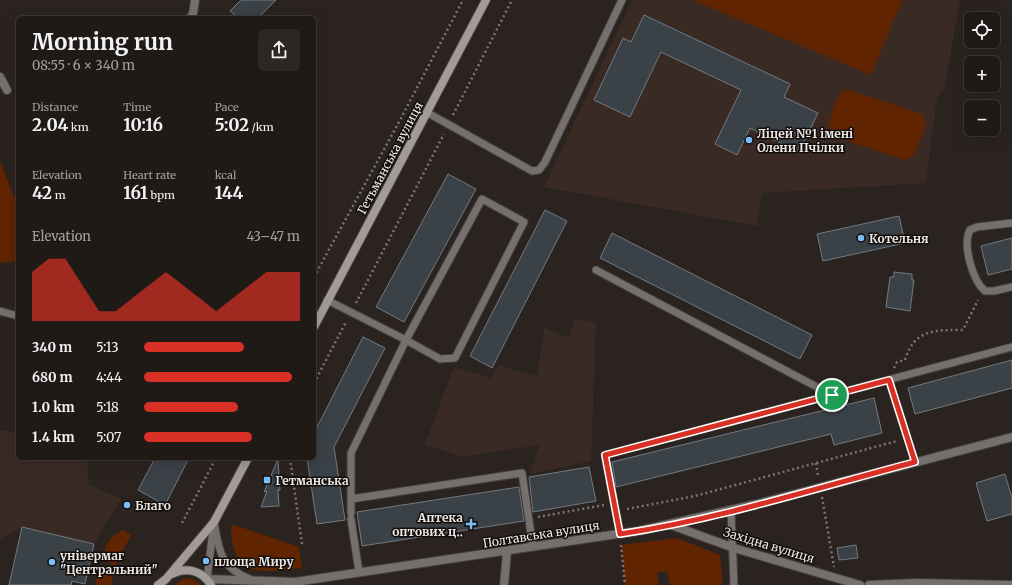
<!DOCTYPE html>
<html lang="en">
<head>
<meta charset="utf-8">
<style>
	:root { --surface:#201a17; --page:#2d2724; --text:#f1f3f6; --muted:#a2a1a1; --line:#3d3836; --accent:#d93025 }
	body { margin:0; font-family:Merriweather,serif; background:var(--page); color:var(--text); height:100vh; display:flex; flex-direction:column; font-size:15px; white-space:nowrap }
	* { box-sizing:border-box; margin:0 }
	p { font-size:13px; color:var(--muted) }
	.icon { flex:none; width:22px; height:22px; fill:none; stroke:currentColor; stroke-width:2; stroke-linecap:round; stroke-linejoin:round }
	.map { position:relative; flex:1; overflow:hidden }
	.details { position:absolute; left:16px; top:16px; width:300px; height:444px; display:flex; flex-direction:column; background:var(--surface); border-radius:6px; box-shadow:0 4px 16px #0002,0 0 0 1px var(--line) }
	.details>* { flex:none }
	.controls { position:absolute; left:964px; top:12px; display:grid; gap:8px }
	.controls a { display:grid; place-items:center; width:36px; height:36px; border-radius:6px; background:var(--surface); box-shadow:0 4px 16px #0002,0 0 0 1px var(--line); font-size:20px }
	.pin { position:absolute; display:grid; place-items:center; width:34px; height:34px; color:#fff; margin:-17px; border:2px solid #fff; border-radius:50%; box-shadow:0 1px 4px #0007 }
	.round { display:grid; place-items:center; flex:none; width:42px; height:42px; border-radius:6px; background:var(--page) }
	.overview { display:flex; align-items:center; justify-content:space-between; height:68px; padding:0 16px }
	h1 { font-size:22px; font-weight:700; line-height:30px }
	.stats { display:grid; grid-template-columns:repeat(3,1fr); gap:6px; height:68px; padding:4px 16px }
	.stats div { display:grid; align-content:center }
	.stats b { font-size:17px; font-weight:700 }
	.stats small { font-size:11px; font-weight:400 }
	.stats p { font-size:11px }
	.chart { height:112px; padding:8px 16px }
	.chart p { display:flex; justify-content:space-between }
	.chart svg { width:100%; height:72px; margin-top:4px; fill:var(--accent); opacity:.7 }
	ul { padding:0 16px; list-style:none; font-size:13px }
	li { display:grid; grid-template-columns:64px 48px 1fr; align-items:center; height:30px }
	li i { height:10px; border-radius:5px; background:var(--accent) }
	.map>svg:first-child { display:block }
	.built { fill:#392a24 }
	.green { fill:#612401 }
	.building { fill:#3a4147; stroke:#727a81 }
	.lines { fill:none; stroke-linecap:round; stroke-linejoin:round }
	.lane-casing { stroke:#463f3b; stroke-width:9 }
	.street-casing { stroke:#463f3b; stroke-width:10 }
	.secondary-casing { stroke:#463f3b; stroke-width:10 }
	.path { stroke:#7c7572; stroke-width:2.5; stroke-dasharray:2 3; stroke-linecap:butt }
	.lane { stroke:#75706e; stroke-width:7 }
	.street { stroke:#75706e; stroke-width:8 }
	.secondary { stroke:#a29b98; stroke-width:8 }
	.route-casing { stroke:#fff; stroke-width:8 }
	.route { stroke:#d93025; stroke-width:5 }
	.poi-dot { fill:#7abff8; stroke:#110d0b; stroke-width:1.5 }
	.labels { text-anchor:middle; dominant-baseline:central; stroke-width:3; stroke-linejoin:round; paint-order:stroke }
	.poi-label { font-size:12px; font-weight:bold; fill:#eee8e5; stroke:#110d0b; text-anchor:start }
	.street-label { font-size:12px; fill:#eee8e5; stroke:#110d0b }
</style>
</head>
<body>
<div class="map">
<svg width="1012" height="585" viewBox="0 0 1012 585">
	<rect width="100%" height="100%" fill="#2b231f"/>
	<path class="built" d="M 632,0 L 957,0 L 960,2 L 944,89 L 937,97 L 926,183 L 762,193 L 757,226 L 544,187 Z
		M 574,319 L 596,323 L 591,461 L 530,474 L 539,445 L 463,457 L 425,444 L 454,367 L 491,378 L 498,365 L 537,376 L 544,328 L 569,338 Z
		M 0,430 L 18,432 L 18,458 L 87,458 L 89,485 L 121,499 L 94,544 L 22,527 L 0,539 Z"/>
	<path class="green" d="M 692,0 L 902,0 L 871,75 Z
		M 846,89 L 919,113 L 924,116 L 926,126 L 913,156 L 904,160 L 836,137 C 833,134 829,131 829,127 C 829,117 837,92 846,89 Z
		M 0,161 L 18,207 L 18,261 L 0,263 Z
		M 232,524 L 299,547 L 302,568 C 280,569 245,580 235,552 C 232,543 230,534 232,524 Z
		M 123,530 L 131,535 L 115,566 L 106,561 C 102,546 109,537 123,530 Z
		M 677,538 L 720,555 L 723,585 L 670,585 L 667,571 L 657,573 L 659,585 L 625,585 L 621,545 Z
		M 98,570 L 113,574 L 111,585 L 95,585 Z
		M 189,578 L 194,580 L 201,585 L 174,585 L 183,579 Z"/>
	<path class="building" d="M 241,0 L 276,0 L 258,18 L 238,18 L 230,11 Z
		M 644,15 L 790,84 L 784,97 L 818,113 L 799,152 L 750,128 L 737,155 L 715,144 L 741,90 L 661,52 L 630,117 L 594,100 L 623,38 L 631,42 Z
		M 448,174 L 476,189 L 404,322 L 376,307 Z
		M 545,210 L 567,221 L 492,368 L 470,356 Z
		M 899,216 L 905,243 L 823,261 L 817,234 Z
		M 612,233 L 812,335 L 800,359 L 600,258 Z
		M 1012,238 L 1012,269 L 988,275 L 981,246 Z
		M 894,272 L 912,274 L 912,280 L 914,280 L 910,311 L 886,307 L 890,277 L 894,277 Z
		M 363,337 L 385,348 L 334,447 L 345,520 L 317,524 L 307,458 L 314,458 L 314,433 Z
		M 1012,360 L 1012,388 L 915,414 L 908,388 Z
		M 874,398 L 882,433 L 834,445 L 831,434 L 616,487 L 612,462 Z
		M 155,458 L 189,458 L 165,505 L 138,490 Z
		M 278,459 L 280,490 L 278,490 L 279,506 L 261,507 L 267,491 L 264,492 Z
		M 589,467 L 596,501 L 533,512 L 529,477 Z
		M 1005,474 L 1012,498 L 1012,514 L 987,521 L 976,483 Z
		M 519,487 L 524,521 L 362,546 L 357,512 Z
		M 22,527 L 94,544 L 85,584 L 72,581 L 71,585 L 9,585 Z
		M 856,545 L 858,558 L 839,560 L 837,548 Z"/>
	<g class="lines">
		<defs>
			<path id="lane" d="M 428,113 L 532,171 L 539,170 L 545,162 L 622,0
				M 482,199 L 524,222 L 455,358 L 440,359 L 406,340 Z
				M 1012,223 L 977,227 L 970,230 C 962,245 973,281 985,291 L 994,291 L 1012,287
				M 596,270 L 832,395
				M 327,300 L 406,340 L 351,453 L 351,513
				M 0,311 L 18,316
				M 889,380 L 915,462
				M 351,499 L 522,473 L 533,547
				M 731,510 L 734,585
				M 351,519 L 359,572
				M 214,522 C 219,550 220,568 250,579
				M 620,534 L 605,455 L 1012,347
				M 207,579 L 213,530"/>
			<path id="street" d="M 190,18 L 193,14 L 195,0
				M 0,77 L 7,90
				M 671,525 L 734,548 L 860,585
				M 207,579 L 295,582 L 638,531 L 757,504 L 1012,437
				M 504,585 L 507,552
				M 869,585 L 917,583 L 1012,585"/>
			<path id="secondary" d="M 314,327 L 486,0
				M 172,574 C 187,566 202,571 211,585
				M 158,585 L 166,579 L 214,522 L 248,458"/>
		</defs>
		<use href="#lane" class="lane-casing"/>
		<use href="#street" class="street-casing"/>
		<use href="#secondary" class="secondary-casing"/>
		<path class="path" d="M 453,115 L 512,0
			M 314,277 L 399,122 L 463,0
			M 356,303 L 444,134
			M 894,368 L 897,362 L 905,360 C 914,329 935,330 963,330 L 978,300
			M 314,383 L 346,322
			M 290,458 L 302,544
			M 816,463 L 818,476
			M 822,497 L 834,567
			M 627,509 L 695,496 L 897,441
			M 538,517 L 604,505
			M 182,523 L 216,458
			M 621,545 L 625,585"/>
		<use href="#lane" class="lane"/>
		<use href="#street" class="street"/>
		<use href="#secondary" class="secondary"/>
	</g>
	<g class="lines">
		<defs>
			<path id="route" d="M 889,380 L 915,462 C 817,488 720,519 620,534 L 605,455 Z"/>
		</defs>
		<use href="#route" class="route-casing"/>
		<use href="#route" class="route"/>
	</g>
	<g class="poi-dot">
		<circle cx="749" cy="140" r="4"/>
		<circle cx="861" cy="238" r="4"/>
		<rect x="263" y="476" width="8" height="8" rx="2"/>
		<circle cx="127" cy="505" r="4"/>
		<path d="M469 518h4v4h4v4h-4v4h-4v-4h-4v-4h4z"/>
		<circle cx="206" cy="561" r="4"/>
		<circle cx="52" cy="562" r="4"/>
	</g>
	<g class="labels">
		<g class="poi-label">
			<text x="757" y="133">Ліцей №1 імені<tspan x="757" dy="14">Олени Пчілки</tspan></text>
			<text x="869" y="238">Котельня</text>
			<text x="275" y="480">Гетманська</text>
			<text x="135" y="505">Благо</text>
			<text x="463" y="517" text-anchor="end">Аптека<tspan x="463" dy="14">оптових ц‥</tspan></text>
			<text x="60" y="555">універмаг<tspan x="60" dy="14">"Центральний"</tspan></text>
			<text x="214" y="561">площа Миру</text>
		</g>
		<g class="street-label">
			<text transform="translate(390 158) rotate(-62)">Гетьманська вулиця</text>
			<text transform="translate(541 534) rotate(-9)">Полтавська вулиця</text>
			<text transform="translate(769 545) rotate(17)">Західна вулиця</text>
		</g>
	</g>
</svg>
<div class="controls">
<a><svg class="icon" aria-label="locate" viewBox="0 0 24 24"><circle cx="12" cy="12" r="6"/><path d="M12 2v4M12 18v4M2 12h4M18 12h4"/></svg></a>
<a>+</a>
<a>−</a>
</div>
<div class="pin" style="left:832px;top:395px;background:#1e9e55"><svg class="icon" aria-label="arrive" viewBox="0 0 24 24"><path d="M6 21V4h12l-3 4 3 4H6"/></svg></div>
<section class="details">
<div class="overview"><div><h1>Morning run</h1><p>08:55 · 6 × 340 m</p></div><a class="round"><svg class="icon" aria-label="share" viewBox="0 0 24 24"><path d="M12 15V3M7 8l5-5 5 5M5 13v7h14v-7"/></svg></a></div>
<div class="stats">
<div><p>Distance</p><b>2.04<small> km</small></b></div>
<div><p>Time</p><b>10:16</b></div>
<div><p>Pace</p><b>5:02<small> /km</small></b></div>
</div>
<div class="stats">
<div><p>Elevation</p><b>42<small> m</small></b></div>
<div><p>Heart rate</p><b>161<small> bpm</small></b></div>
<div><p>kcal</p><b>144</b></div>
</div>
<div class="chart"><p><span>Elevation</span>43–47 m</p>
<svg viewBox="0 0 160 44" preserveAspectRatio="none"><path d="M0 44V14L10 6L20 6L30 22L40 38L50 38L60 30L70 22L80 14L90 22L100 30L110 38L120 30L130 22L140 14L150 14L160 14V44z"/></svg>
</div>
<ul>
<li><b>340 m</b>5:13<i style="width:64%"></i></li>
<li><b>680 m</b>4:44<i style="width:95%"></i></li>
<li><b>1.0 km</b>5:18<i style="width:60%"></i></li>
<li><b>1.4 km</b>5:07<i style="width:69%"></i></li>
</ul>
</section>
</div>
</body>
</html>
